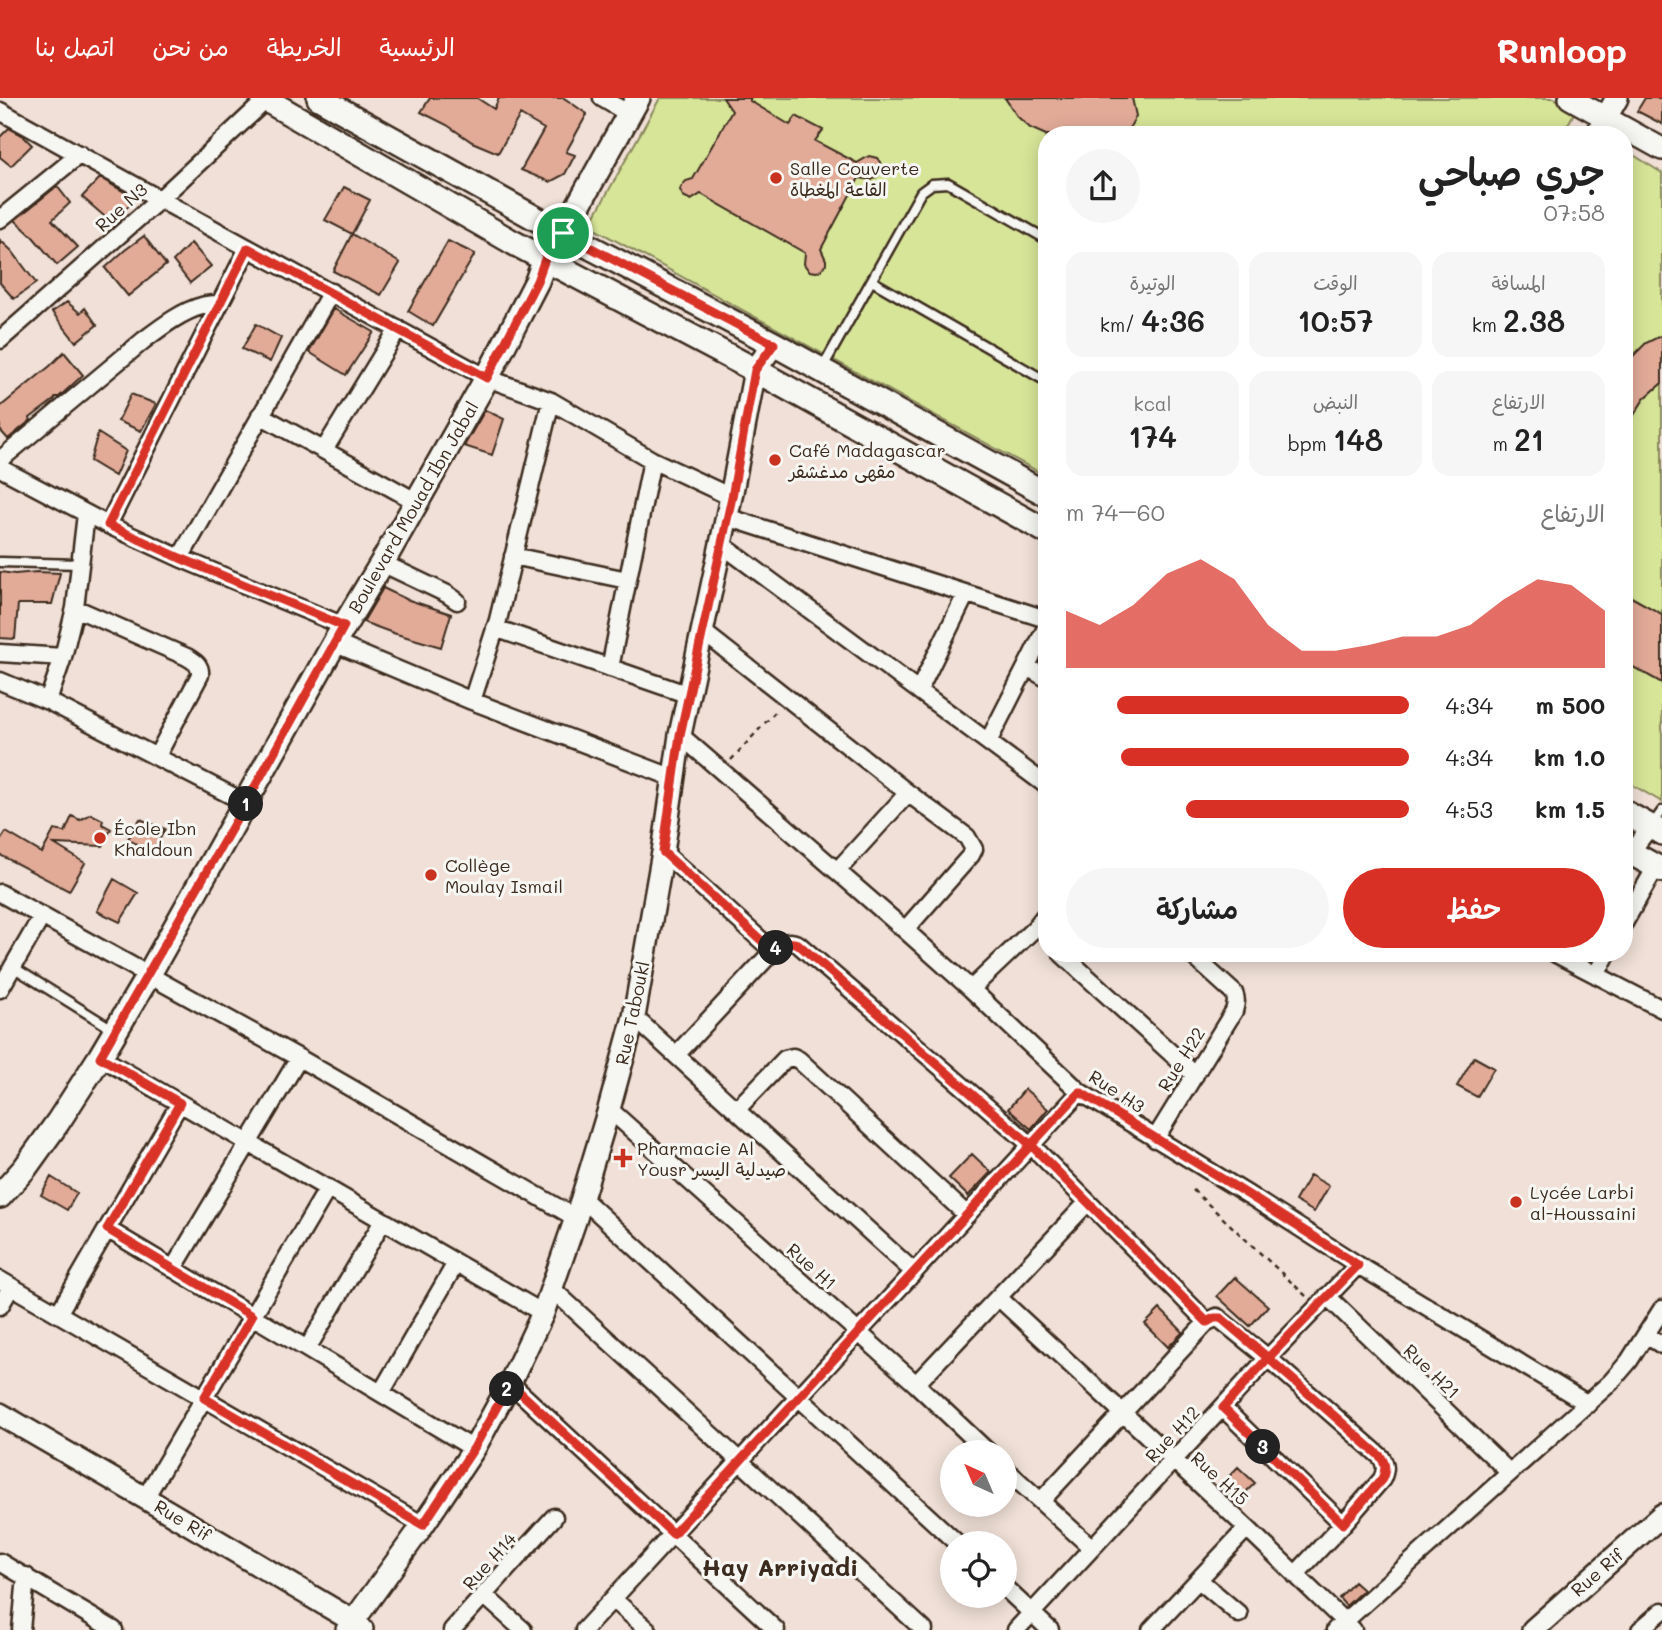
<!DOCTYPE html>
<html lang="ar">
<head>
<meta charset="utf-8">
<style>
	:root { --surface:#fff; --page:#f6f6f6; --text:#222; --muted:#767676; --accent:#d93025 }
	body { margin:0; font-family:Mali,"Playpen Sans Arabic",sans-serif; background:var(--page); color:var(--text); direction:rtl; height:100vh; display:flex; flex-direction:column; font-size:26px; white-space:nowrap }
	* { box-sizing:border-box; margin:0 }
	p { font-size:23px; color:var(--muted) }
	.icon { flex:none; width:38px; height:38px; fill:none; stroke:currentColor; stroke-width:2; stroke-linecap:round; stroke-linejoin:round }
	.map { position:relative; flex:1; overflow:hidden; direction:ltr }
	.side { position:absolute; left:1038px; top:28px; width:595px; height:836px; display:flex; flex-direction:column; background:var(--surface); border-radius:28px; box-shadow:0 4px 18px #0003; direction:rtl }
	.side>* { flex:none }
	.needle { width:46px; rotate:316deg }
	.controls { position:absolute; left:940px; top:1342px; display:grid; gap:14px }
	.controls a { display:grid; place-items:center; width:77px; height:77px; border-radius:50%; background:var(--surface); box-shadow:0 4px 18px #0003; font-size:35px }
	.pin { position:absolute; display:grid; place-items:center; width:60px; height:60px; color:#fff; margin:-30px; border:4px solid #fff; border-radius:50%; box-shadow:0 2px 7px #0007 }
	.km { position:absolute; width:35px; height:35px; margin:-18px; border-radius:50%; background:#222; color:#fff; font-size:19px; line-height:35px; text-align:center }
	.round { display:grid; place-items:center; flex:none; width:74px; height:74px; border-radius:37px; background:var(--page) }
	.summary { display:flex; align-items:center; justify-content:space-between; height:119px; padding:0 28px }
	h1 { font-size:38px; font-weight:600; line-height:52px }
	.figures { display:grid; grid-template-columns:repeat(3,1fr); gap:10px; height:119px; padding:7px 28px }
	.figures div { display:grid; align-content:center; border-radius:18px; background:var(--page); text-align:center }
	.figures b { font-size:30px; font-weight:600 }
	.figures small { font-size:19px; font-weight:400 }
	.figures p { font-size:19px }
	.chart { height:196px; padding:14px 28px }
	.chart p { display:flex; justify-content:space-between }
	.chart svg { width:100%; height:126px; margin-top:7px; fill:var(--accent); opacity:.7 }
	.button { display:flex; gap:14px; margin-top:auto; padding:14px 28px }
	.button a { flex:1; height:80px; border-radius:42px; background:var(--accent); color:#fff; font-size:28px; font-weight:600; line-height:80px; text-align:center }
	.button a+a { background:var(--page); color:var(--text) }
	ul { padding:0 28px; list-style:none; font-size:23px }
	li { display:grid; grid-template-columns:112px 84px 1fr; align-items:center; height:52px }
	li i { height:18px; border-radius:9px; background:var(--accent) }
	header { display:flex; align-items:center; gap:42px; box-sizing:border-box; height:98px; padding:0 35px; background:var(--accent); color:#fff }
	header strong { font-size:33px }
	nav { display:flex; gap:38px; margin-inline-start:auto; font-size:24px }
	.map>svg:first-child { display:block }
	.green { fill:#d7e598; stroke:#89885b; stroke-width:2 }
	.building { fill:#e2ab98; stroke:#3b2a1e; stroke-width:2 }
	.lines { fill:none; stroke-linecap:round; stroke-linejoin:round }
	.service-casing { stroke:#3b2a1e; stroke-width:13 }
	.minor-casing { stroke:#3b2a1e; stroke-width:21 }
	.tertiary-casing { stroke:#3b2a1e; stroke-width:26 }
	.secondary-casing { stroke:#3b2a1e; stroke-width:28 }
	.path { stroke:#3b2a1e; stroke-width:2.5; stroke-dasharray:5 5; stroke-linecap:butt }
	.service { stroke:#f6f6f2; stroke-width:8 }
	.minor { stroke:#f6f6f2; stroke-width:16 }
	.tertiary { stroke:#f6f6f2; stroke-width:21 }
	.secondary { stroke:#f6f6f2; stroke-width:23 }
	.route-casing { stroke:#fff; stroke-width:14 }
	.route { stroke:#d93025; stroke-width:9 }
	.poi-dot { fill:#c8321e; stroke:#f6f6f2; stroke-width:2.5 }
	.labels { text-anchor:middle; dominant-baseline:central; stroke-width:6; stroke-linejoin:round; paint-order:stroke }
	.poi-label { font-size:18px; fill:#3b2a1e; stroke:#f6f6f2; text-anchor:start }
	.street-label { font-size:18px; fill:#3b2a1e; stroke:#f6f6f2 }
	.district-label { font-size:24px; font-weight:bold; fill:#3b2a1e; stroke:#f6f6f2 }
</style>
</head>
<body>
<header>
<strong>Runloop</strong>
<nav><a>الرئيسية</a><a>الخريطة</a><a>من نحن</a><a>اتصل بنا</a></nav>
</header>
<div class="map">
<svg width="1662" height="1532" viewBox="0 0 1662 1532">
	<rect width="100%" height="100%" fill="#f0e0d7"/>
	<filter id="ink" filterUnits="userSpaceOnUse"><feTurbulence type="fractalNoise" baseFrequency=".0143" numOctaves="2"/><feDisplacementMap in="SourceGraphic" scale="14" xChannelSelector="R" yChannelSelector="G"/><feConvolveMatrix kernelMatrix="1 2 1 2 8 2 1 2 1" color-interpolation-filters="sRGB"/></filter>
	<g filter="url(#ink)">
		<path class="green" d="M 660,0 L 1554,0 L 1576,12 L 1562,37 L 1046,37 L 1046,378 L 589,128 Z
			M 1624,51 L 1662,75 L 1662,704 L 1624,682 Z"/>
		<path class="building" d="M 430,0 L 477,0 L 494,11 L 499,0 L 564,0 L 587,16 L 566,54 L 575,57 L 565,76 L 550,84 L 521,72 L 544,31 L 520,17 L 498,55 L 472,44 L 447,27 L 421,14 Z
			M 723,0 L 750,0 L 750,3 L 790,27 L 796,18 L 823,32 L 815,43 L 857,65 L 869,58 L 877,60 L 880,64 L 881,72 L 878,78 L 872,82 L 859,80 L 821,151 L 826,162 L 826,166 L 821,172 L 817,174 L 809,173 L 804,166 L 805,155 L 701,96 L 691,102 L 683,98 L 680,92 L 682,88 L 686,83 L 693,81 L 732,13 Z
			M 1005,0 L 1132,0 L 1136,18 L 1130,29 L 1122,37 L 1046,37 L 1030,30 L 1017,18 Z
			M 1645,0 L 1662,0 L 1662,26 L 1637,13 Z
			M 9,30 L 22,37 L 32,47 L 11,68 L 0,59 L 0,39 Z
			M 100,80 L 126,95 L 133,104 L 111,124 L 82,99 Z
			M 57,88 L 70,105 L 52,122 L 78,149 L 57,167 L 33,139 L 15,122 Z
			M 344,89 L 370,102 L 352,136 L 325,122 Z
			M 352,136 L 400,165 L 381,197 L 333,173 Z
			M 144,138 L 166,167 L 128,198 L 105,170 L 125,152 Z
			M 0,142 L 12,153 L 36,185 L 14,201 L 0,185 Z
			M 448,143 L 475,156 L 433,228 L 408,213 Z
			M 191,145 L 211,168 L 190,185 L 173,163 Z
			M 67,204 L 80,215 L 85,210 L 97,227 L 76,244 L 52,214 Z
			M 334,211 L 374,234 L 346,277 L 309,254 Z
			M 256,226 L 281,240 L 270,264 L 242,251 Z
			M 1662,237 L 1662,285 L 1644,301 L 1624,333 L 1624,267 L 1646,245 Z
			M 64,254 L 83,277 L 59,299 L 56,299 L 54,302 L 30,320 L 31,322 L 8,341 L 0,332 L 0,309 L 50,268 Z
			M 131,296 L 156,306 L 141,333 L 118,323 Z
			M 485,312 L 504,321 L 492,357 L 464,348 Z
			M 98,335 L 126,353 L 115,378 L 90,363 Z
			M 0,474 L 15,476 L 37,474 L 60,475 L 52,506 L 18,506 L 15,541 L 0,540 Z
			M 383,490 L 406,501 L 451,516 L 441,549 L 393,535 L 363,524 Z
			M 1624,495 L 1662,516 L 1662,585 L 1624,564 Z
			M 91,716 L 103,722 L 102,726 L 111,731 L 103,748 L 54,746 L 85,765 L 69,793 L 0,757 L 0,743 L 6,734 L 42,755 L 54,732 L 65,734 L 72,718 L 80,722 Z
			M 140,721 L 165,731 L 152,755 L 128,741 Z
			M 114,781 L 138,795 L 120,824 L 97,813 Z
			M 1474,959 L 1494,970 L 1477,999 L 1457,988 Z
			M 1025,991 L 1048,1011 L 1031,1031 L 1008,1011 Z
			M 972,1056 L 991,1074 L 968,1098 L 949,1080 Z
			M 1310,1077 L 1329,1088 L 1314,1114 L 1295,1103 Z
			M 51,1079 L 77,1095 L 67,1112 L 41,1097 Z
			M 1235,1179 L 1268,1208 L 1250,1228 L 1217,1198 Z
			M 1160,1211 L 1183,1234 L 1168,1249 L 1145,1226 Z
			M 1238,1369 L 1255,1385 L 1237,1403 L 1220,1388 Z
			M 1354,1484 L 1363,1492 L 1346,1508 L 1339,1500 Z"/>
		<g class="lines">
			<defs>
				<path id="service" d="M 872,183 L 1046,283
					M 823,269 L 921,94 L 932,86 L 948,85 L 1046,141
					M 0,464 L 81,466
					M 1652,727 L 1662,713
					M 13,869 L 114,932"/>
				<path id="minor" d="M 602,0 L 629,16
					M 0,13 L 248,150 L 487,280 L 551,303 L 652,362 L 731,399
					M 0,121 L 80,56
					M 0,242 L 160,101 L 266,2
					M 260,317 L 417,404
					M 324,352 L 398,231
					M 0,362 L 144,242 C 160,230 182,213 202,208 C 207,206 214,206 219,206
					M 0,370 L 108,427 L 180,460 L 344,528
					M 727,419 L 1046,521
					M 108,427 L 248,150
					M 721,446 L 1046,687
					M 513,458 L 627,482
					M 180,460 L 331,194
					M 382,465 L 447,496 L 457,503
					M 75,510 L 187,559 C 195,564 201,567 200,577 L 157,658
					M 495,530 L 689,597
					M 702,533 L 908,695 L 967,739 L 974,751 L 971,757 L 905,832
					M 334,545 L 472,603 L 674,680
					M 0,555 L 63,559
					M 1027,569 L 1046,580
					M 610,570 L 652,362
					M 0,583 L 48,603 L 246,705
					M 919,592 L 966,496
					M 48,603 L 63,559 L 75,510 L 86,416
					M 472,603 L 498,522 L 551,303
					M 680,637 L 905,832 L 971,891 L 1080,994 L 1247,1096 L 1358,1167 L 1588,1306
					M 988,644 L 1046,530
					M 663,754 L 773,853
					M 1624,766 L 1631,754 L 1650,729
					M 837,773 L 908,695
					M 0,795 L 299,960 L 576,1120
					M 1624,825 L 1656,769
					M 1062,856 L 1195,977
					M 1556,856 L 1662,911
					M 1596,877 L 1607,856
					M 0,891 L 42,818
					M 971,891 L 1035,830 L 1046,816
					M 634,919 L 914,1174
					M 676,957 L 773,853 C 781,846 787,841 798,846 L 1031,1047 L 1207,1224
					M 100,959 L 543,1215
					M 609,1011 L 916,1286 L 988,1354
					M 736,1012 L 785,961 L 793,959 L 799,962 L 967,1117
					M 1155,1041 L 1234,913 C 1236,906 1237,902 1234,895 L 1191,856
					M 582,1100 L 958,1446
					M 107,1131 L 474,1351
					M 173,1171 L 299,960
					M 0,1182 L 423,1427
					M 551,1190 L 924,1532
					M 1327,1198 L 1510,1375
					M 999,1200 L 1247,1430 L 1353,1532
					M 0,1208 L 11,1189
					M 58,1216 L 180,1005
					M 1646,1237 L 1662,1247
					M 307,1251 L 383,1123
					M 510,1285 L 776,1532
					M 916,1286 L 1088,1104
					M 381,1295 L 456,1165
					M 1223,1310 L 1343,1426
					M 1004,1370 L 1092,1450
					M 145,1400 L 328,1090
					M 1041,1403 L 1207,1224 L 1217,1219 L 1268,1260 L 1381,1359 C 1386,1367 1386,1372 1382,1381 L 1343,1426 L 1295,1477
					M 0,1464 L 114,1532
					M 1199,1482 L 1239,1516
					M 1004,1489 L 1050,1532
					M 484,1497 L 523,1532
					M 613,1501 L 648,1532
					M 21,1532 L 26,1478
					M 452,1532 L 554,1419
					M 584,1532 L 1080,994
					M 1016,1532 L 1268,1260 L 1358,1167
					M 1151,1532 L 1247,1430
					M 1335,1532 L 1611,1284 L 1629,1263 L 1662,1211
					M 1640,1532 L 1662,1513"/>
				<path id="tertiary" d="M 1570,0 L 1662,51
					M 1596,37 L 1617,0
					M 0,1316 L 145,1400 L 353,1523 L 362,1531
					M 347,1532 L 423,1427 L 474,1351 L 510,1285 L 543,1215 L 576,1120 L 609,1011 L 634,919 L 663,754 L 680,637 L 731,399 L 755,272 L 774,246
					M 1533,1532 L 1662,1417"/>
				<path id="secondary" d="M 263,0 L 514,145 L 755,272 L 1046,433
					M 319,0 L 535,120 L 774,246 L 1046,396
					M 1624,714 L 1662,735
					M 1624,751 L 1662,772
					M 0,1098 L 25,1070 L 58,1024 L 100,959 L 148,878 L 344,528 L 382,465 L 487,280 L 537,183 L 545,161 L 563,135 L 638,0"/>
			</defs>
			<use href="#service" class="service-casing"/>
			<use href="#minor" class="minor-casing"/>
			<use href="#tertiary" class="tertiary-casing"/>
			<use href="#secondary" class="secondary-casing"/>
			<path class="path" d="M 731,662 L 776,613
				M 1193,1092 L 1306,1198"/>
			<use href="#service" class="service"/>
			<use href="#minor" class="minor"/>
			<use href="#tertiary" class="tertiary"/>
			<use href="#secondary" class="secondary"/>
		</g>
	</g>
	<g class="lines" filter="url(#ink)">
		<defs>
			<path id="route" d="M 563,135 L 545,161 L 537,183 L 487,280 L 248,150 L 108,427 L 180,460 L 344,528 L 246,705 L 100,959 L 180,1005 L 107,1131 L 252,1218 L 204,1300 L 423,1427 L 474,1350 L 510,1285 L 673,1436 L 1031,1047 L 1207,1224 L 1214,1220 L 1221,1220 L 1268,1260 L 1223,1310 L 1343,1426 L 1382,1381 C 1386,1372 1386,1367 1381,1359 L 1268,1260 L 1358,1167 L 1247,1096 L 1080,994 L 1031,1047 L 798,846 C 787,842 781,846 773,853 L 663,754 L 680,637 L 732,399 L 755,272 L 774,246 L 563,135"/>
		</defs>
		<use href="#route" class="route-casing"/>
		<use href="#route" class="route"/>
	</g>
	<g class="poi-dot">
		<circle cx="776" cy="80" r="7"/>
		<circle cx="775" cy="362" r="7"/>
		<circle cx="100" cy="740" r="7"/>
		<circle cx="431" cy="777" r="7"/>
		<path d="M619.5 1049.5h7v7h7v7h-7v7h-7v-7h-7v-7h7z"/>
		<circle cx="1516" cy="1104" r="7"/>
	</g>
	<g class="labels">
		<g class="poi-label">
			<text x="790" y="70">Salle Couverte<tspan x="790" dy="21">القاعة المغطاة</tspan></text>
			<text x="789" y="352">Café Madagascar<tspan x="789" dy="21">مقهى مدغشقر</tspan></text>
			<text x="114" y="730">École Ibn<tspan x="114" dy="21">Khaldoun</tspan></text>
			<text x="445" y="767">Collège<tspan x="445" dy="21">Moulay Ismail</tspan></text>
			<text x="637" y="1050">Pharmacie Al<tspan x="637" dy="21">Yousr صيدلية اليسر</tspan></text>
			<text x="1530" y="1094">Lycée Larbi<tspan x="1530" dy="21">al-Houssaini</tspan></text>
		</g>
		<g class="street-label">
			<text transform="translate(121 109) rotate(-42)">Rue N3</text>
			<text transform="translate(413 409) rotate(-60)">Boulevard Mouad Ibn Jabal</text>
			<text transform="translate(632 915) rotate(-78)">Rue Taboukl</text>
			<text transform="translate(1181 961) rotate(-58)">Rue H22</text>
			<text transform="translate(1117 993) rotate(33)">Rue H3</text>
			<text transform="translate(812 1168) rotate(42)">Rue H1</text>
			<text transform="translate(1432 1273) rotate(44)">Rue H21</text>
			<text transform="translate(1172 1336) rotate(-47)">Rue H12</text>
			<text transform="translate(1220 1380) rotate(42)">Rue H15</text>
			<text transform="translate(183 1422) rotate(31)">Rue Rif</text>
			<text transform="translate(489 1463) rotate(-48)">Rue H14</text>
			<text transform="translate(1597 1474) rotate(-41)">Rue Rif</text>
		</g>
		<g class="district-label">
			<text x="780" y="1468">Hay Arriyadi</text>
		</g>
	</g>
</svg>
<div class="controls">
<a><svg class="needle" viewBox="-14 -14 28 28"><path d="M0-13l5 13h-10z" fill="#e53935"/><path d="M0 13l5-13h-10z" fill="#767676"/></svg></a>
<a><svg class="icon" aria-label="locate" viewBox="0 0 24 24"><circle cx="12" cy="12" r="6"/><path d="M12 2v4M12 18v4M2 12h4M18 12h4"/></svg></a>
</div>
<div class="pin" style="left:563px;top:135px;background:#1e9e55"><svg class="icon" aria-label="arrive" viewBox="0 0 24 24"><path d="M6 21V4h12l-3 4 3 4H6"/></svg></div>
<b class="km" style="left:246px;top:706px">1</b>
<b class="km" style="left:507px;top:1291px">2</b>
<b class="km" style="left:1263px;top:1349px">3</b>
<b class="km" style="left:776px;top:850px">4</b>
<section class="side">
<div class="summary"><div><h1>جري صباحي</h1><p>07:58</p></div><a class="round"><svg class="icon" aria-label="share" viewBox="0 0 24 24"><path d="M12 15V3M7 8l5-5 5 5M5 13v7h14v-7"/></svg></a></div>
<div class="figures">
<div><p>المسافة</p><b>2.38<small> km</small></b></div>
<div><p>الوقت</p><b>10:57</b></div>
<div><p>الوتيرة</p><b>4:36<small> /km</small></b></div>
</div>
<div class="figures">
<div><p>الارتفاع</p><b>21<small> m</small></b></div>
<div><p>النبض</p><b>148<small> bpm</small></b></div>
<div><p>kcal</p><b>174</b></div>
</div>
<div class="chart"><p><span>الارتفاع</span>60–74 m</p>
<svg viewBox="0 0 160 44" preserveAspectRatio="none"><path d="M0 44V24L10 29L20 22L30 11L40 6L50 13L60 29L70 38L80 38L90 36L100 33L110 33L120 29L130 20L140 13L150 15L160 24V44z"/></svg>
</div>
<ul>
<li><b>500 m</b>4:34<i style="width:85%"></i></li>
<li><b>1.0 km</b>4:34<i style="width:84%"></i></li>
<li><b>1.5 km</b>4:53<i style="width:65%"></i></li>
</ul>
<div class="button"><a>حفظ</a><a>مشاركة</a></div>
</section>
</div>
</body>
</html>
